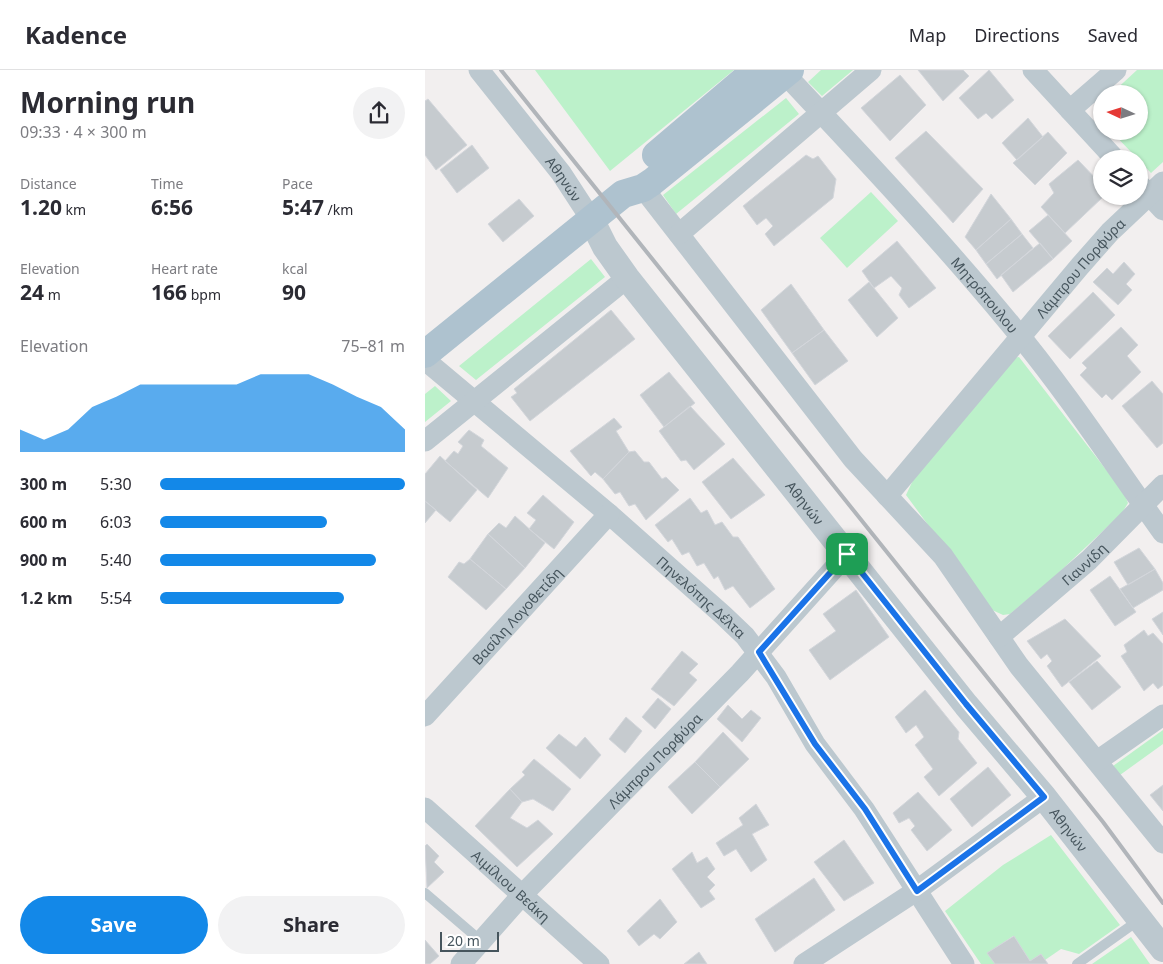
<!DOCTYPE html>
<html lang="en">
<head>
<meta charset="utf-8">
<style>
	:root { --surface:#fff; --page:#f2f2f3; --text:#2b2b33; --muted:#7c7c81; --line:#e1e1e2; --accent:#1388e8 }
	body { margin:0; font-family:"Noto Sans",sans-serif; background:var(--page); color:var(--text); height:100vh; display:flex; flex-direction:column; font-size:19px; white-space:nowrap }
	* { box-sizing:border-box; margin:0 }
	p { font-size:16px; color:var(--muted) }
	.icon { flex:none; width:28px; height:28px; fill:none; stroke:currentColor; stroke-width:2; stroke-linecap:round; stroke-linejoin:round }
	.map { position:relative; flex:1; overflow:hidden }
	.panel { display:flex; flex-direction:column; background:var(--surface); width:425px }
	.panel>* { flex:none }
	.needle { width:32px; rotate:274deg }
	.tools { position:absolute; left:668px; top:15px; display:grid; gap:10px }
	.tools a { display:grid; place-items:center; width:55px; height:55px; border-radius:50%; background:var(--surface); box-shadow:0 1px 4px #0004; font-size:25px }
	.scale { position:absolute; left:15px; bottom:12px; width:59px; box-sizing:border-box; padding-left:5px; border:2px solid #46555d; border-top:0; font-size:14px; line-height:18px; white-space:nowrap; color:#46555d; -webkit-text-stroke:4px #fff; paint-order:stroke }
	.pin { position:absolute; display:grid; place-items:center; width:42px; height:42px; color:#fff; margin:-21px; border-radius:10px; box-shadow:0 2px 8px #0006 }
	.round { display:grid; place-items:center; flex:none; width:52px; height:52px; border-radius:26px; background:var(--page) }
	.head { display:flex; align-items:center; justify-content:space-between; height:85px; padding:0 20px }
	h1 { font-size:28px; font-weight:700; line-height:38px }
	.stats { display:grid; grid-template-columns:repeat(3,1fr); gap:8px; height:85px; padding:5px 20px }
	.stats div { display:grid; align-content:center }
	.stats b { font-size:21px; font-weight:700 }
	.stats small { font-size:14px; font-weight:400 }
	.stats p { font-size:14px }
	.chart { height:140px; padding:10px 20px }
	.chart p { display:flex; justify-content:space-between }
	.chart svg { width:100%; height:90px; margin-top:5px; fill:var(--accent); opacity:.7 }
	.action { display:flex; gap:10px; margin-top:auto; padding:10px 20px }
	.action a { flex:1; height:58px; border-radius:30px; background:var(--accent); color:#fff; font-size:20px; font-weight:700; line-height:58px; text-align:center }
	.action a+a { background:var(--page); color:var(--text) }
	ul { padding:0 20px; list-style:none; font-size:16px }
	li { display:grid; grid-template-columns:80px 60px 1fr; align-items:center; height:38px }
	li i { height:12px; border-radius:6px; background:var(--accent) }
	header { display:flex; align-items:center; gap:30px; box-sizing:border-box; height:70px; padding:0 25px; background:var(--surface); border-bottom:1px solid var(--line) }
	header strong { font-size:24px }
	nav { display:flex; gap:28px; margin-inline-start:auto; font-size:18px }
	main { display:flex; flex:1; min-height:0 }
	.map>svg:first-child { display:block }
	.green { fill:#bcf1ca }
	.building { fill:#c6cbcf; stroke:#d3d6db }
	.lines { fill:none; stroke-linecap:round; stroke-linejoin:round }
	.service { stroke:#bcc8cf; stroke-width:10 }
	.minor { stroke:#bcc8cf; stroke-width:21 }
	.tertiary { stroke:#bcc8cf; stroke-width:26 }
	.primary { stroke:#aec2cf; stroke-width:28 }
	.rail { stroke:#b1b5ba; stroke-width:4 }
	.route-casing { stroke:#fff; stroke-width:10 }
	.route { stroke:#1a73e8; stroke-width:6 }
	.labels { text-anchor:middle; dominant-baseline:central; stroke-width:4; stroke-linejoin:round; paint-order:stroke }
	.street-label { font-size:14px; fill:#46555d; stroke:#fff }
</style>
</head>
<body>
<header>
<strong>Kadence</strong>
<nav><a>Map</a><a>Directions</a><a>Saved</a></nav>
</header>
<main>
<section class="panel">
<div class="head"><div><h1>Morning run</h1><p>09:33 · 4 × 300 m</p></div><a class="round"><svg class="icon" aria-label="share" viewBox="0 0 24 24"><path d="M12 15V3M7 8l5-5 5 5M5 13v7h14v-7"/></svg></a></div>
<div class="stats">
<div><p>Distance</p><b>1.20<small> km</small></b></div>
<div><p>Time</p><b>6:56</b></div>
<div><p>Pace</p><b>5:47<small> /km</small></b></div>
</div>
<div class="stats">
<div><p>Elevation</p><b>24<small> m</small></b></div>
<div><p>Heart rate</p><b>166<small> bpm</small></b></div>
<div><p>kcal</p><b>90</b></div>
</div>
<div class="chart"><p><span>Elevation</span>75–81 m</p>
<svg viewBox="0 0 160 44" preserveAspectRatio="none"><path d="M0 44V33L10 38L20 33L30 22L40 17L50 11L60 11L70 11L80 11L90 11L100 6L110 6L120 6L130 11L140 17L150 22L160 33V44z"/></svg>
</div>
<ul>
<li><b>300 m</b>5:30<i style="width:100%"></i></li>
<li><b>600 m</b>6:03<i style="width:68%"></i></li>
<li><b>900 m</b>5:40<i style="width:88%"></i></li>
<li><b>1.2 km</b>5:54<i style="width:75%"></i></li>
</ul>
<div class="action"><a>Save</a><a>Share</a></div>
</section>
<div class="map">
<svg width="738" height="894" viewBox="0 0 738 894">
	<rect width="100%" height="100%" fill="#f2efef"/>
	<path class="green" d="M 110,0 L 309,0 L 185,101 Z
		M 396,0 L 428,0 L 397,26 L 383,12 Z
		M 712,0 L 738,0 L 738,92 L 726,103 L 686,61 L 714,61 L 714,24 L 686,24 Z
		M 361,28 L 374,44 L 251,144 L 238,125 Z
		M 446,122 L 473,151 L 422,198 L 395,168 Z
		M 166,189 L 180,207 L 51,310 L 34,296 Z
		M 594,287 L 699,423 L 703,433 L 697,443 L 627,509 L 585,544 L 578,545 L 565,539 L 481,425 L 490,406 L 589,288 Z
		M 10,316 L 26,331 L 0,352 L 0,324 Z
		M 738,660 L 738,674 L 695,705 L 688,696 Z
		M 626,765 L 695,855 L 654,884 L 636,879 L 620,890 L 616,884 L 605,891 L 588,866 L 563,883 L 570,894 L 556,894 L 520,841 L 578,795 Z
		M 706,867 L 725,894 L 667,894 Z"/>
	<path class="building" d="M 493,0 L 538,0 L 544,6 L 518,31 Z
		M 564,0 L 589,30 L 567,49 L 561,43 L 553,49 L 534,28 Z
		M 475,5 L 501,35 L 465,71 L 436,38 Z
		M 3,29 L 42,75 L 11,100 L 0,85 L 0,31 Z
		M 603,48 L 618,67 L 592,90 L 577,73 Z
		M 501,61 L 558,119 L 528,153 L 470,88 Z
		M 623,62 L 642,83 L 610,115 L 588,93 Z
		M 47,75 L 64,98 L 32,123 L 15,100 Z
		M 381,85 L 388,89 L 393,86 L 411,109 L 408,128 L 349,176 L 340,164 L 348,156 L 341,148 L 332,155 L 318,136 Z
		M 653,90 L 676,114 L 676,126 L 679,126 L 640,163 L 616,137 L 629,123 L 624,114 Z
		M 566,124 L 586,149 L 551,180 L 540,167 Z
		M 94,129 L 109,146 L 78,172 L 63,154 Z
		M 623,145 L 647,171 L 628,189 L 604,161 Z
		M 586,149 L 597,164 L 561,194 L 551,180 Z
		M 597,164 L 608,178 L 572,209 L 561,194 Z
		M 472,171 L 511,218 L 484,238 L 474,225 L 477,218 L 466,206 L 449,218 L 437,201 Z
		M 615,173 L 628,189 L 588,222 L 576,205 Z
		M 699,192 L 710,204 L 701,214 L 707,220 L 693,235 L 668,212 L 682,198 L 688,204 Z
		M 444,212 L 473,248 L 452,267 L 423,230 Z
		M 366,214 L 399,260 L 367,283 L 336,240 Z
		M 668,222 L 690,245 L 645,289 L 623,266 Z
		M 186,240 L 210,269 L 105,351 L 86,327 L 92,323 L 89,319 Z
		M 696,257 L 713,275 L 702,286 L 716,302 L 687,330 L 681,324 L 677,328 L 655,305 L 662,298 L 657,293 Z
		M 399,260 L 423,291 L 390,315 L 367,283 Z
		M 244,302 L 270,333 L 239,357 L 215,325 Z
		M 727,311 L 738,324 L 738,373 L 732,378 L 697,336 Z
		M 265,336 L 300,374 L 269,400 L 261,390 L 256,391 L 234,361 Z
		M 189,348 L 197,357 L 191,361 L 204,382 L 178,409 L 170,402 L 166,406 L 145,381 Z
		M 44,360 L 59,370 L 56,376 L 83,398 L 63,428 L 20,391 L 29,381 L 33,384 L 38,376 L 33,372 Z
		M 210,381 L 219,392 L 224,392 L 237,409 L 241,407 L 254,420 L 221,450 L 210,434 L 204,436 L 195,422 L 190,424 L 178,409 L 204,382 Z
		M 15,386 L 52,420 L 25,452 L 0,431 L 0,404 Z
		M 308,388 L 340,425 L 306,449 L 277,412 Z
		M 118,425 L 149,452 L 129,479 L 104,459 L 111,450 L 102,443 Z
		M 265,428 L 276,443 L 282,440 L 290,455 L 297,452 L 308,467 L 313,467 L 350,519 L 325,538 L 308,516 L 300,520 L 293,506 L 289,509 L 279,493 L 272,496 L 264,482 L 257,485 L 247,469 L 243,472 L 230,455 Z
		M 0,431 L 11,440 L 0,453 Z
		M 90,446 L 120,473 L 100,498 L 63,464 L 74,453 L 81,458 Z
		M 63,464 L 100,498 L 81,519 L 45,489 Z
		M 714,478 L 730,499 L 703,515 L 689,492 Z
		M 45,489 L 81,519 L 61,540 L 23,507 L 34,492 L 39,494 Z
		M 730,499 L 738,513 L 738,520 L 708,538 L 695,519 Z
		M 685,506 L 711,542 L 690,556 L 665,520 Z
		M 431,520 L 464,567 L 405,610 L 384,580 L 411,561 L 398,544 Z
		M 738,542 L 738,565 L 727,549 Z
		M 640,549 L 676,586 L 637,617 L 622,596 L 627,591 L 622,584 L 616,589 L 602,571 Z
		M 719,560 L 723,566 L 728,563 L 738,574 L 738,615 L 733,619 L 728,613 L 719,621 L 696,586 L 702,582 L 699,575 Z
		M 257,581 L 273,594 L 264,603 L 272,610 L 249,636 L 226,619 Z
		M 672,591 L 696,617 L 667,640 L 644,612 Z
		M 500,620 L 534,662 L 533,669 L 552,693 L 514,726 L 499,707 L 508,699 L 490,675 L 499,667 L 491,655 L 481,663 L 470,647 Z
		M 233,628 L 246,639 L 230,659 L 217,647 Z
		M 303,635 L 317,649 L 326,640 L 336,648 L 317,672 L 292,649 Z
		M 201,647 L 217,661 L 200,683 L 184,669 Z
		M 298,662 L 324,689 L 295,717 L 270,692 Z
		M 134,664 L 151,677 L 160,667 L 176,685 L 155,709 L 121,678 Z
		M 109,689 L 146,719 L 128,741 L 108,729 L 97,732 L 85,719 L 100,705 L 97,702 Z
		M 270,692 L 295,717 L 267,744 L 243,717 Z
		M 563,697 L 586,725 L 547,757 L 525,729 Z
		M 738,715 L 738,741 L 725,725 Z
		M 85,719 L 97,732 L 85,748 L 102,758 L 113,750 L 128,764 L 92,797 L 50,756 Z
		M 493,722 L 527,760 L 502,781 L 486,760 L 490,756 L 484,748 L 474,753 L 468,743 Z
		M 331,734 L 344,755 L 327,764 L 342,790 L 326,802 L 311,779 L 299,786 L 291,773 L 318,755 L 314,748 Z
		M 419,770 L 449,813 L 419,831 L 389,792 Z
		M 2,774 L 14,786 L 9,792 L 19,802 L 2,818 L 0,776 Z
		M 267,782 L 272,793 L 282,787 L 290,799 L 282,807 L 290,815 L 284,821 L 290,829 L 276,838 L 247,799 Z
		M 389,808 L 410,840 L 350,882 L 330,849 Z
		M 235,829 L 252,852 L 235,869 L 229,864 L 214,876 L 202,861 Z
		M 589,866 L 605,891 L 616,884 L 623,894 L 570,894 L 562,883 Z
		M 0,870 L 14,886 L 5,894 L 0,894 Z
		M 274,882 L 282,894 L 259,894 Z"/>
	<g class="lines">
		<path class="service" d="M 0,823 L 56,871
			M 652,894 L 714,850"/>
		<g class="minor">
			<path id="s1" d="M 54,0 L 136,103 L 166,149"/>
			<path d="M 608,0 L 690,89"/>
			<path id="s2" d="M 360,4 C 437,86 514,168 586,255 C 641,321 688,393 738,463"/>
			<path d="M 645,40 L 691,0"/>
			<path d="M 714,114 L 738,140"/>
			<path d="M 218,118 L 428,389 L 518,486 L 594,596 L 738,773"/>
			<path d="M 254,164 L 446,0"/>
			<path id="s3" d="M 0,290 L 184,444 L 298,545 L 320,566 L 351,607 L 390,674 L 439,739 L 539,894"/>
			<path d="M 0,371 L 202,208"/>
			<path id="s4" d="M 462,426 L 655,196 L 685,162 L 738,112"/>
			<path id="s5" d="M 574,567 L 664,490 L 738,415"/>
			<path id="s6" d="M 0,646 L 184,444"/>
			<path d="M 672,691 L 738,645"/>
			<path id="s7" d="M 0,738 L 174,894"/>
			<path id="s8" d="M 36,894 L 97,825 L 315,603 L 422,484"/>
			<path d="M 379,894 L 491,821 L 619,727"/>
		</g>
		<path class="tertiary" id="s9" d="M 166,149 L 180,177 L 202,208 L 541,635 L 619,727 L 738,879"/>
		<path class="primary" d="M 231,85 L 331,0
			M 0,284 L 198,124 L 218,118 L 227,112 L 365,0"/>
		<path class="rail" d="M 76,0 L 678,752 L 738,833"/>
	</g>
	<g class="lines">
		<defs>
			<path id="route" d="M 422,484 L 541,634 L 619,727 L 492,821 L 440,739 L 390,674 L 334,582 Z"/>
		</defs>
		<use href="#route" class="route-casing"/>
		<use href="#route" class="route"/>
	</g>
	<g class="labels">
		<g class="street-label">
			<text stroke="none"><textPath href="#s1" startOffset="138">Αθηνών</textPath></text>
			<text stroke="none"><textPath href="#s4" startOffset="299">Λάμπρου Πορφύρα</textPath></text>
			<text stroke="none"><textPath href="#s2" startOffset="298">Μητρόπουλου</textPath></text>
			<text stroke="none"><textPath href="#s9" startOffset="356">Αθηνών</textPath></text>
			<text stroke="none"><textPath href="#s5" startOffset="112">Γιαννίδη</textPath></text>
			<text stroke="none"><textPath href="#s3" startOffset="364">Πηνελόπης Δέλτα</textPath></text>
			<text stroke="none"><textPath href="#s6" startOffset="136">Βασίλη Λογοθετίδη</textPath></text>
			<text stroke="none"><textPath href="#s8" startOffset="281">Λάμπρου Πορφύρα</textPath></text>
			<text stroke="none"><textPath href="#s9" startOffset="776">Αθηνών</textPath></text>
			<text stroke="none"><textPath href="#s7" startOffset="116">Αιμίλιου Βεάκη</textPath></text>
		</g>
	</g>
</svg>
<div class="tools">
<a><svg class="needle" viewBox="-14 -14 28 28"><path d="M0-13l5 13h-10z" fill="#e53935"/><path d="M0 13l5-13h-10z" fill="#7c7c81"/></svg></a>
<a><svg class="icon" aria-label="layers" viewBox="0 0 24 24"><path d="M12 4l9 5-9 5-9-5zM3 14l9 5 9-5"/></svg></a>
</div>
<div class="scale">20 m</div>
<div class="pin" style="left:422px;top:484px;background:#1e9e55"><svg class="icon" aria-label="arrive" viewBox="0 0 24 24"><path d="M6 21V4h12l-3 4 3 4H6"/></svg></div>
</div>
</main>
</body>
</html>
